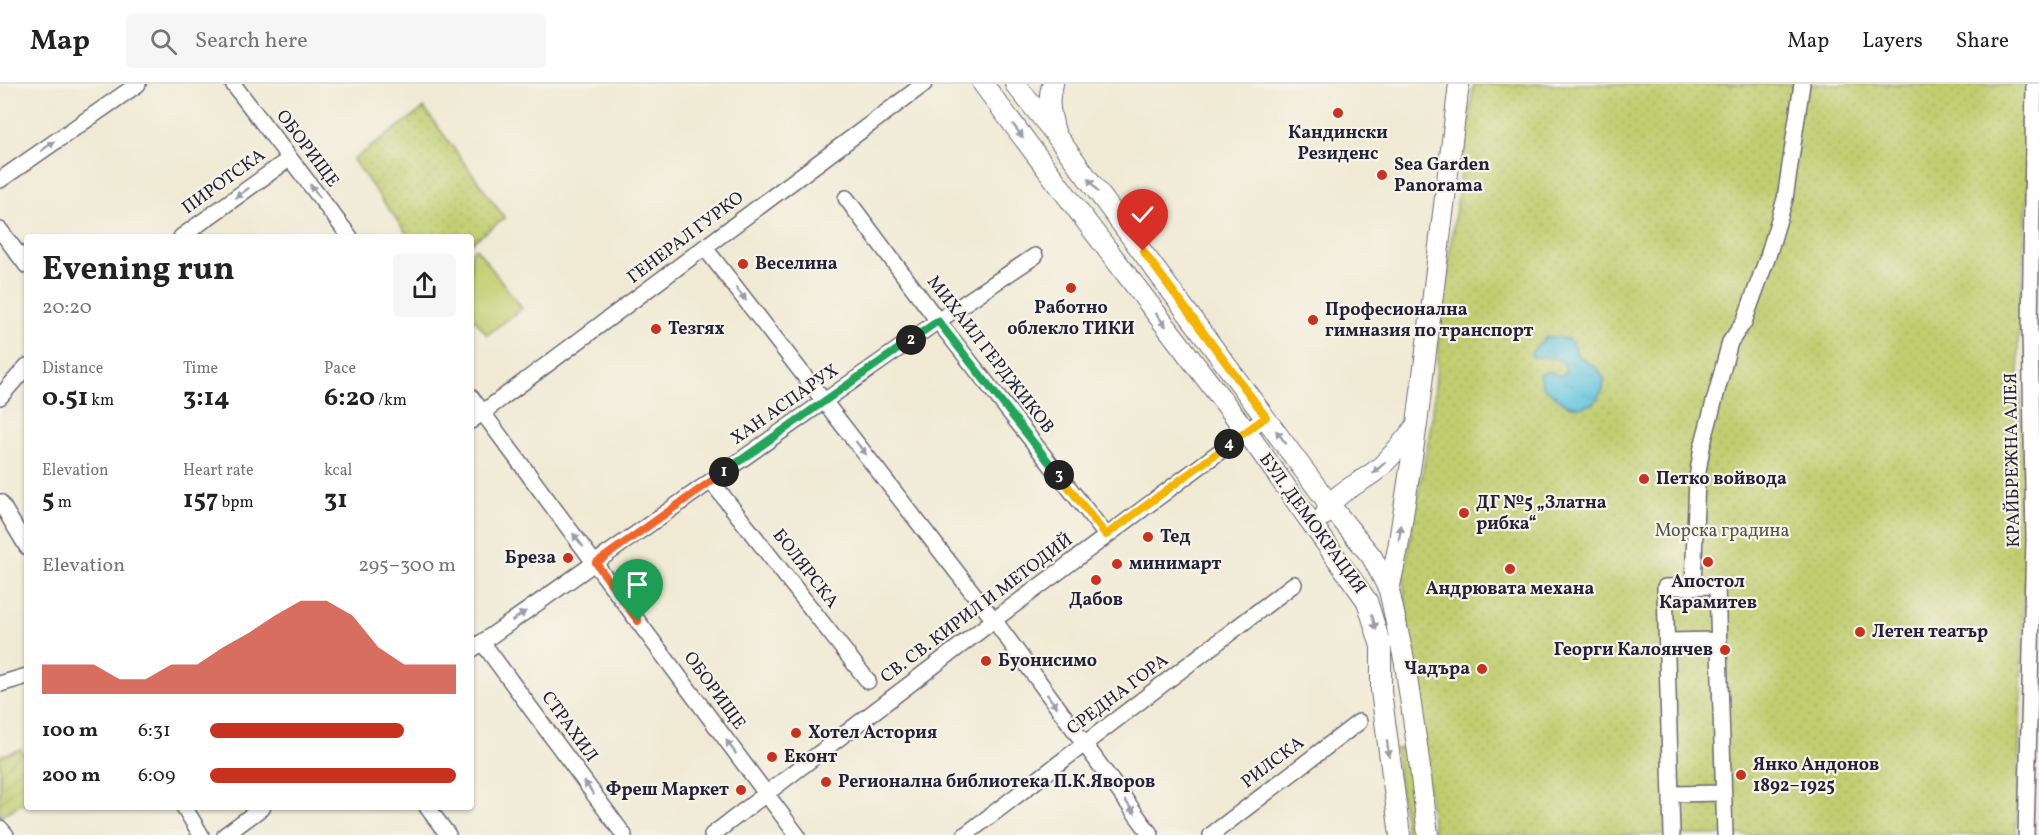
<!DOCTYPE html>
<html lang="en">
<head>
<meta charset="utf-8">
<style>
	:root { --surface:#fff; --page:#f6f6f6; --text:#222; --muted:#767676; --line:#e0e0e0; --accent:#c8321e }
	body { margin:0; font-family:Vollkorn,serif; background:var(--page); color:var(--text); height:100vh; display:flex; flex-direction:column; font-size:22px; white-space:nowrap }
	* { box-sizing:border-box; margin:0 }
	p { font-size:20px; color:var(--muted) }
	.icon { flex:none; width:33px; height:33px; fill:none; stroke:currentColor; stroke-width:2; stroke-linecap:round; stroke-linejoin:round }
	.map { position:relative; flex:1; overflow:hidden }
	.side { position:absolute; left:24px; top:150px; width:450px; height:576px; display:flex; flex-direction:column; background:var(--surface); border-radius:6px; box-shadow:0 2px 4px #0004 }
	.side>* { flex:none }
	.pin { position:absolute; display:grid; place-items:center; width:51px; height:51px; color:#fff; margin:-62px -26px; border-radius:50% 50% 50% 0; rotate:-45deg; box-shadow:0 0 6px #0007 }
	.pin .icon { rotate:45deg }
	.km { position:absolute; width:30px; height:30px; margin:-15px; border-radius:50%; background:#222; color:#fff; font-size:16px; line-height:30px; text-align:center }
	.round { display:grid; place-items:center; flex:none; width:63px; height:63px; border-radius:6px; background:var(--page) }
	.head { display:flex; align-items:center; justify-content:space-between; height:102px; padding:0 18px }
	h1 { font-size:33px; font-weight:700; line-height:45px }
	.stats { display:grid; grid-template-columns:repeat(3,1fr); gap:9px; height:102px; padding:6px 18px }
	.stats div { display:grid; align-content:center }
	.stats b { font-size:26px; font-weight:700 }
	.stats small { font-size:16px; font-weight:400 }
	.stats p { font-size:16px }
	.chart { height:168px; padding:12px 18px }
	.chart p { display:flex; justify-content:space-between }
	.chart svg { width:100%; height:108px; margin-top:6px; fill:var(--accent); opacity:.7 }
	ul { padding:0 18px; list-style:none; font-size:20px }
	li { display:grid; grid-template-columns:96px 72px 1fr; align-items:center; height:45px }
	li i { height:15px; border-radius:8px; background:var(--accent) }
	header { display:flex; align-items:center; gap:36px; box-sizing:border-box; height:84px; padding:0 30px; background:var(--surface); border-bottom:2px solid var(--line) }
	header strong { font-size:28px }
	nav { display:flex; gap:33px; margin-inline-start:auto; font-size:21px }
	.search { width:420px; height:54px; background:var(--page); display:flex; align-items:center; gap:15px; box-sizing:border-box; padding:0 21px; border-radius:6px; color:var(--muted); font-size:22px }
	.map>svg:first-child { display:block }
	.grass { fill:#c0ce70; stroke:#717856; stroke-width:1.5 }
	.park { fill:url(#park-dots); stroke:#717856; stroke-width:1.5 }
	.garden { fill:url(#garden-furrows); stroke:#717856; stroke-width:1.5 }
	.water { fill:url(#water-ripples); stroke:#41738c; stroke-width:1.5 }
	.lines { fill:none; stroke-linecap:round; stroke-linejoin:round }
	.minor-casing { stroke:#6a6871; stroke-width:18 }
	.major-casing { stroke:#6a6871; stroke-width:22 }
	.minor { stroke:#fff; stroke-width:15 }
	.major { stroke:#fff; stroke-width:20 }
	.oneway { fill:#9c9ca7 }
	.split-1-casing { stroke:#fff; stroke-width:12 }
	.split-2-casing { stroke:#fff; stroke-width:12 }
	.split-3-casing { stroke:#fff; stroke-width:12 }
	.split-4-casing { stroke:#fff; stroke-width:12 }
	.split-5-casing { stroke:#fff; stroke-width:12 }
	.split-1 { stroke:#f0652b; stroke-width:8 }
	.split-2 { stroke:#22a559; stroke-width:8 }
	.split-3 { stroke:#22a559; stroke-width:8 }
	.split-4 { stroke:#f5b400; stroke-width:8 }
	.split-5 { stroke:#f5b400; stroke-width:8 }
	.poi-dot { fill:#c8321e; stroke:#f7f3e8; stroke-width:2 }
	.labels { text-anchor:middle; dominant-baseline:central; stroke-width:4.5; stroke-linejoin:round; paint-order:stroke }
	.poi-label { font-size:18px; font-weight:bold; fill:#22223b; stroke:#f7f3e8; text-anchor:start }
	.street-label { font-size:18px; fill:#22223b; stroke:#f7f3e8 }
	.park-label { font-size:18px; fill:#51564b; stroke:#f7f3e8 }
</style>
</head>
<body>
<header>
<strong>Map</strong>
<div class="search"><svg class="icon" aria-label="search" viewBox="0 0 24 24"><circle cx="10" cy="10" r="6"/><path d="M15 15l6 6"/></svg>Search here</div>
<nav><a>Map</a><a>Layers</a><a>Share</a></nav>
</header>
<div class="map">
<svg width="2039" height="751" viewBox="0 0 2039 751">
	<defs>
		<pattern id="park-dots" width="8" height="8" patternUnits="userSpaceOnUse" patternTransform="scale(1.5)"><rect width="8" height="8" fill="#c0ce70"/><path d="M2 2h.1M6 6h.1" fill="none" stroke="#a5b162" stroke-width="1.8" stroke-linecap="round"/></pattern>
		<pattern id="garden-furrows" width="10" height="10" patternUnits="userSpaceOnUse" patternTransform="scale(1.5)"><rect width="10" height="10" fill="#c0ce70"/><path d="M-1 1l2-2M0 10L10 0M9 11l2-2" fill="none" stroke="#a5b162"/></pattern>
		<pattern id="water-ripples" width="26" height="14" patternUnits="userSpaceOnUse" patternTransform="scale(1.5)"><rect width="26" height="14" fill="#60c4de"/><path d="M2 4q2-2 4 0t4 0M15 11q2-2 4 0t4 0" fill="none" stroke="#53a8bf"/></pattern>
	</defs>
	<rect width="100%" height="100%" fill="#f7f3e8"/>
	<filter id="ink" filterUnits="userSpaceOnUse"><feTurbulence type="fractalNoise" baseFrequency=".0167" numOctaves="2"/><feDisplacementMap in="SourceGraphic" scale="12" xChannelSelector="R" yChannelSelector="G"/><feConvolveMatrix kernelMatrix="1 2 1 2 8 2 1 2 1" color-interpolation-filters="sRGB"/></filter>
	<filter id="wash" filterUnits="userSpaceOnUse"><feTurbulence type="fractalNoise" baseFrequency=".008" numOctaves="4" result="noise"/><feDisplacementMap in="SourceGraphic" scale="24" xChannelSelector="R" yChannelSelector="G"/><feGaussianBlur stdDeviation="1.35" result="paint"/><feColorMatrix in="noise" values="0 0 0 0 0 0 0 0 0 0 0 0 0 0 0 0 0 1.4 0 .05"/><feComposite in="paint" operator="in"/></filter>
	<g filter="url(#wash)">
		<rect width="100%" height="100%" fill="#f0ead4"/>
		<path class="grass" d="M 476,164 L 522,224 L 487,251 L 471,230 L 471,168 Z
			M 1410,664 L 1421,751 L 1406,751 L 1395,665 Z"/>
		<path class="park" d="M 1474,0 L 2032,0 L 2033,30 L 2018,259 L 2026,459 L 2016,751 L 1434,751 L 1414,598 L 1403,494 L 1432,336 L 1444,207 Z
			M 424,24 L 505,134 L 471,159 L 471,153 L 409,153 L 353,76 Z"/>
		<path class="garden" d="M 21,665 L 27,678 L 27,718 L 0,732 L 0,672 Z"/>
		<path class="water" d="M 1547,252 L 1570,255 L 1579,273 L 1597,284 L 1604,294 L 1603,305 L 1594,319 L 1582,323 L 1567,321 L 1542,302 L 1540,290 L 1551,287 L 1560,292 L 1565,290 C 1569,271 1545,273 1532,273 L 1531,269 Z"/>
	</g>
	<g filter="url(#ink)">
		<g class="lines">
			<defs>
				<path id="minor" d="M 233,0 L 350,153
					M 0,96 L 138,0
					M 846,114 L 938,237 L 1106,451
					M 0,146 L 27,182
					M 181,153 L 289,75
					M 705,164 L 994,536 L 1151,751
					M 0,313 L 27,282
					M 471,313 L 797,751
					M 471,337 L 924,0
					M 711,397 L 868,597
					M 0,418 L 27,463
					M 1693,503 L 1697,394 L 1702,363 L 1730,258 L 1744,238 L 1768,172 L 1785,115 L 1802,0
					M 1667,557 L 1719,556
					M 482,558 L 624,751
					M 471,566 L 938,237 L 1035,172
					M 0,600 L 27,592
					M 1672,710 L 1723,709
					M 184,723 L 201,751
					M 427,723 L 448,751
					M 0,744 L 6,751
					M 225,751 L 263,723
					M 712,751 L 994,536 L 1266,333
					M 965,751 L 1294,500
					M 1211,751 L 1359,638
					M 1672,751 L 1665,503 L 1717,502 L 1725,751
					M 2026,751 L 2034,456 L 2030,245 L 2034,0"/>
				<path id="major" d="M 983,0 L 1088,140 L 1246,347 L 1367,517 L 1381,562 L 1381,607 L 1400,751
					M 1015,0 L 1055,50 L 1329,420 L 1372,473 L 1389,506 L 1405,580 L 1418,668 L 1428,751
					M 1053,0 C 1046,16 1051,32 1055,48
					M 1325,431 C 1334,407 1359,401 1378,385 C 1392,373 1404,357 1416,342
					M 1389,506 L 1398,464 L 1417,340 L 1459,0"/>
			</defs>
			<use href="#minor" class="minor-casing"/>
			<use href="#major" class="major-casing"/>
			<use href="#minor" class="minor"/>
			<use href="#major" class="major"/>
		</g>
		<defs><path id="oneway-solid" d="M-6-.8H1V-3.2L6.5 0L1 3.2V.8H-6Z" transform="scale(1.5)"/></defs>
		<g class="oneway">
			<use href="#oneway-solid" transform="translate(1018 47) rotate(53)"/>
			<use href="#oneway-solid" transform="translate(48 62) rotate(-35)"/>
			<use href="#oneway-solid" transform="translate(1093 101) rotate(-127)"/>
			<use href="#oneway-solid" transform="translate(315 107) rotate(-128)"/>
			<use href="#oneway-solid" transform="translate(242 109) rotate(144)"/>
			<use href="#oneway-solid" transform="translate(741 210) rotate(52)"/>
			<use href="#oneway-solid" transform="translate(1161 236) rotate(53)"/>
			<use href="#oneway-solid" transform="translate(1281 353) rotate(-127)"/>
			<use href="#oneway-solid" transform="translate(861 364) rotate(52)"/>
			<use href="#oneway-solid" transform="translate(1379 384) rotate(138)"/>
			<use href="#oneway-solid" transform="translate(1400 449) rotate(-81)"/>
			<use href="#oneway-solid" transform="translate(578 456) rotate(-127)"/>
			<use href="#oneway-solid" transform="translate(519 532) rotate(-35)"/>
			<use href="#oneway-solid" transform="translate(1374 538) rotate(74)"/>
			<use href="#oneway-solid" transform="translate(1052 617) rotate(54)"/>
			<use href="#oneway-solid" transform="translate(731 663) rotate(-126)"/>
			<use href="#oneway-solid" transform="translate(1388 665) rotate(82)"/>
			<use href="#oneway-solid" transform="translate(589 704) rotate(-126)"/>
			<use href="#oneway-solid" transform="translate(1130 723) rotate(53)"/>
		</g>
	</g>
	<g class="lines" filter="url(#ink)">
		<defs>
			<path id="split-1" d="M 638,537 L 596,479 L 724,388"/>
			<path id="split-2" d="M 724,388 L 911,256"/>
			<path id="split-3" d="M 911,256 L 938,237 L 1059,391"/>
			<path id="split-4" d="M 1059,391 L 1106,451 L 1229,360"/>
			<path id="split-5" d="M 1143,167 L 1266,333 L 1229,360"/>
		</defs>
		<use href="#split-1" class="split-1-casing"/>
		<use href="#split-2" class="split-2-casing"/>
		<use href="#split-3" class="split-3-casing"/>
		<use href="#split-4" class="split-4-casing"/>
		<use href="#split-5" class="split-5-casing"/>
		<use href="#split-1" class="split-1"/>
		<use href="#split-2" class="split-2"/>
		<use href="#split-3" class="split-3"/>
		<use href="#split-4" class="split-4"/>
		<use href="#split-5" class="split-5"/>
	</g>
	<g class="poi-dot">
		<circle cx="1338" cy="29" r="6"/>
		<circle cx="1382" cy="91" r="6"/>
		<circle cx="743" cy="180" r="6"/>
		<circle cx="1071" cy="204" r="6"/>
		<circle cx="1313" cy="236" r="6"/>
		<circle cx="656" cy="245" r="6"/>
		<circle cx="1644" cy="395" r="6"/>
		<circle cx="1464" cy="429" r="6"/>
		<circle cx="1148" cy="453" r="6"/>
		<circle cx="568" cy="474" r="6"/>
		<circle cx="1708" cy="478" r="6"/>
		<circle cx="1117" cy="480" r="6"/>
		<circle cx="1510" cy="485" r="6"/>
		<circle cx="1096" cy="496" r="6"/>
		<circle cx="1860" cy="548" r="6"/>
		<circle cx="1725" cy="566" r="6"/>
		<circle cx="986" cy="577" r="6"/>
		<circle cx="1482" cy="585" r="6"/>
		<circle cx="796" cy="649" r="6"/>
		<circle cx="772" cy="673" r="6"/>
		<circle cx="1741" cy="691" r="6"/>
		<circle cx="826" cy="698" r="6"/>
		<circle cx="741" cy="706" r="6"/>
	</g>
	<g class="labels">
		<g class="poi-label">
			<text x="1338" y="49" text-anchor="middle">Кандински<tspan x="1338" dy="21">Резиденс</tspan></text>
			<text x="1394" y="81">Sea Garden<tspan x="1394" dy="21">Panorama</tspan></text>
			<text x="755" y="180">Веселина</text>
			<text x="1071" y="224" text-anchor="middle">Работно<tspan x="1071" dy="21">облекло ТИКИ</tspan></text>
			<text x="1325" y="226">Професионална<tspan x="1325" dy="21">гимназия по транспорт</tspan></text>
			<text x="668" y="245">Тезгях</text>
			<text x="1656" y="395">Петко войвода</text>
			<text x="1476" y="419">ДГ №5 „Златна<tspan x="1476" dy="21">рибка“</tspan></text>
			<text x="1160" y="453">Тед</text>
			<text x="556" y="474" text-anchor="end">Бреза</text>
			<text x="1129" y="480">минимарт</text>
			<text x="1708" y="498" text-anchor="middle">Апостол<tspan x="1708" dy="21">Карамитев</tspan></text>
			<text x="1510" y="505" text-anchor="middle">Андрювата механа</text>
			<text x="1096" y="516" text-anchor="middle">Дабов</text>
			<text x="1872" y="548">Летен театър</text>
			<text x="1713" y="566" text-anchor="end">Георги Калоянчев</text>
			<text x="998" y="577">Буонисимо</text>
			<text x="1470" y="585" text-anchor="end">Чадъра</text>
			<text x="808" y="649">Хотел Астория</text>
			<text x="784" y="673">Еконт</text>
			<text x="1753" y="681">Янко Андонов<tspan x="1753" dy="21">1892–1925</tspan></text>
			<text x="838" y="698">Регионална библиотека П.К.Яворов</text>
			<text x="729" y="706" text-anchor="end">Фреш Маркет</text>
		</g>
		<g class="street-label">
			<text transform="translate(307 65) rotate(53)">ОБОРИЩЕ</text>
			<text transform="translate(224 98) rotate(-36)">ПИРОТСКА</text>
			<text transform="translate(686 154) rotate(-37)">ГЕНЕРАЛ ГУРКО</text>
			<text transform="translate(990 271) rotate(52)">МИХАИЛ ГЕРДЖИКОВ</text>
			<text transform="translate(785 321) rotate(-35)">ХАН АСПАРУХ</text>
			<text transform="translate(2013 376) rotate(-91)">КРАЙБРЕЖНА АЛЕЯ</text>
			<text transform="translate(1312 440) rotate(54)">БУЛ. ДЕМОКРАЦИЯ</text>
			<text transform="translate(805 485) rotate(52)">БОЛЯРСКА</text>
			<text transform="translate(977 525) rotate(-37)">СВ. СВ. КИРИЛ И МЕТОДИЙ</text>
			<text transform="translate(714 607) rotate(54)">ОБОРИЩЕ</text>
			<text transform="translate(1118 611) rotate(-37)">СРЕДНА ГОРА</text>
			<text transform="translate(569 643) rotate(54)">СТРАХИЛ</text>
			<text transform="translate(1273 679) rotate(-37)">РИЛСКА</text>
		</g>
		<g class="park-label">
			<text x="1722" y="447">Морска градина</text>
		</g>
	</g>
</svg>
<div class="pin" style="left:638px;top:537px;background:#1e9e55"><svg class="icon" aria-label="arrive" viewBox="0 0 24 24"><path d="M6 21V4h12l-3 4 3 4H6"/></svg></div>
<div class="pin" style="left:1143px;top:167px;background:#d93025"><svg class="icon" aria-label="check" viewBox="0 0 24 24"><path d="M5 12l5 5 9-10"/></svg></div>
<b class="km" style="left:724px;top:388px">1</b>
<b class="km" style="left:911px;top:256px">2</b>
<b class="km" style="left:1059px;top:391px">3</b>
<b class="km" style="left:1229px;top:360px">4</b>
<section class="side">
<div class="head"><div><h1>Evening run</h1><p>20:20</p></div><a class="round"><svg class="icon" aria-label="share" viewBox="0 0 24 24"><path d="M12 15V3M7 8l5-5 5 5M5 13v7h14v-7"/></svg></a></div>
<div class="stats">
<div><p>Distance</p><b>0.51<small> km</small></b></div>
<div><p>Time</p><b>3:14</b></div>
<div><p>Pace</p><b>6:20<small> /km</small></b></div>
</div>
<div class="stats">
<div><p>Elevation</p><b>5<small> m</small></b></div>
<div><p>Heart rate</p><b>157<small> bpm</small></b></div>
<div><p>kcal</p><b>31</b></div>
</div>
<div class="chart"><p><span>Elevation</span>295–300 m</p>
<svg viewBox="0 0 160 44" preserveAspectRatio="none"><path d="M0 44V32L10 32L20 32L30 38L40 38L50 32L60 32L70 25L80 19L90 12L100 6L110 6L120 12L130 25L140 32L150 32L160 32V44z"/></svg>
</div>
<ul>
<li><b>100 m</b>6:31<i style="width:79%"></i></li>
<li><b>200 m</b>6:09<i style="width:100%"></i></li>
</ul>
</section>
</div>
</body>
</html>
